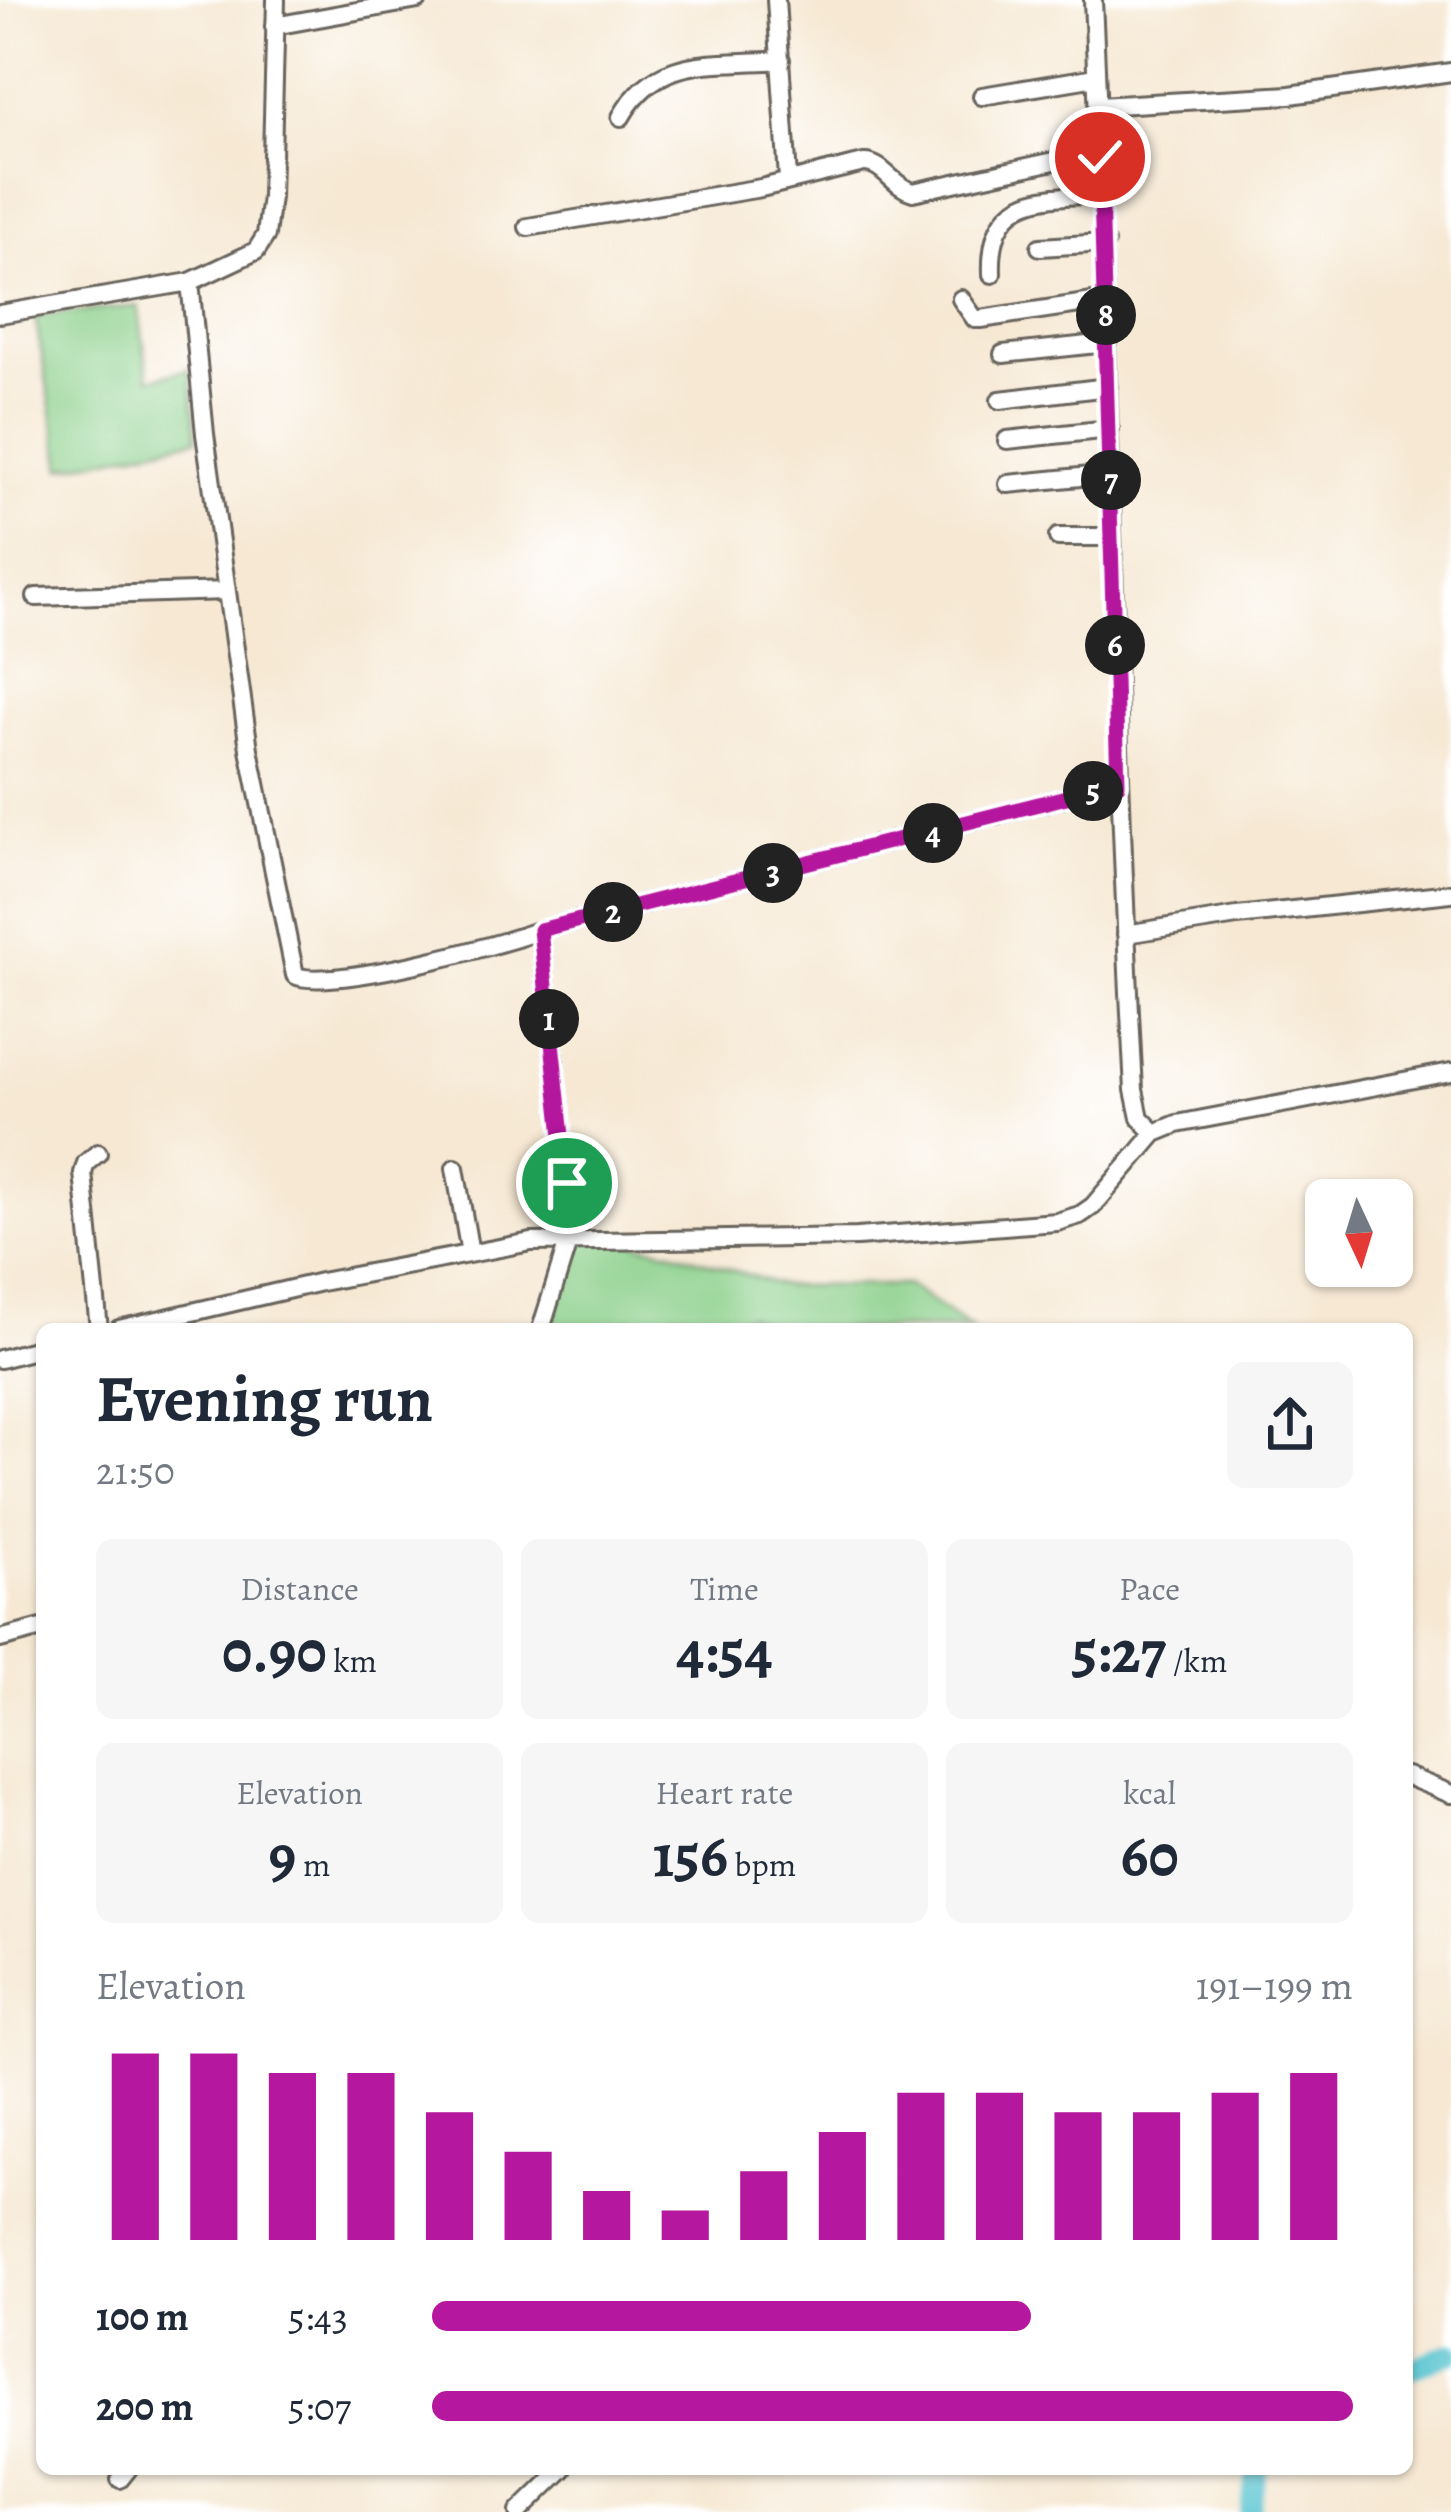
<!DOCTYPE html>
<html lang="en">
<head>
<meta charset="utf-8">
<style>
	:root { --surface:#fff; --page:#f6f6f7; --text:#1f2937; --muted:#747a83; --accent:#b5179e }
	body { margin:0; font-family:Alegreya,serif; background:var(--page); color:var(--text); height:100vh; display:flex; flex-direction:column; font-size:45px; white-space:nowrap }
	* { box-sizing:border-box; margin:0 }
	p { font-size:39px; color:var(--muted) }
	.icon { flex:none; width:66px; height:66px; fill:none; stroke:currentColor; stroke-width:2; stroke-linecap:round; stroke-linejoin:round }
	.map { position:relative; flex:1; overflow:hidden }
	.side { position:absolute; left:36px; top:1323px; width:1377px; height:1152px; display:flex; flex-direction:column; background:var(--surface); border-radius:18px; box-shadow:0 3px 9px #0004 }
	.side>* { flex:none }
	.needle { width:78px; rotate:176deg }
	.tools { position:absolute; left:1305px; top:1179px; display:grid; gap:24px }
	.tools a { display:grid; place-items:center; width:108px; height:108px; border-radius:18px; background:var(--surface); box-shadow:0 3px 9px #0004; font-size:60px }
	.pin { position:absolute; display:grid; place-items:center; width:102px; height:102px; color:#fff; margin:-51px; border:6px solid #fff; border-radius:50%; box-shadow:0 3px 12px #0007 }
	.km { position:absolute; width:60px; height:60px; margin:-30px; border-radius:50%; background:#222; color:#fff; font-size:33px; line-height:60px; text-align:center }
	.round { display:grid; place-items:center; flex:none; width:126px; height:126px; border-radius:18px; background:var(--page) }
	.headline { display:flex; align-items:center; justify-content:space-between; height:204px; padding:0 60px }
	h1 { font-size:66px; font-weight:700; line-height:90px }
	.metrics { display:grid; grid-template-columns:repeat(3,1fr); gap:18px; height:204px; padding:12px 60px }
	.metrics div { display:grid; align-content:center; border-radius:18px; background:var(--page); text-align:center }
	.metrics b { font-size:60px; font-weight:700 }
	.metrics small { font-size:33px; font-weight:400 }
	.metrics p { font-size:33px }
	.chart { height:336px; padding:24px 60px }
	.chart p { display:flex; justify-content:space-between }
	.chart svg { width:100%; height:216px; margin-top:12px; stroke:var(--accent); stroke-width:6 }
	ul { padding:0 60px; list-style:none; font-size:39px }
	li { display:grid; grid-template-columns:192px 144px 1fr; align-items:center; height:90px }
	li i { height:30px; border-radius:15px; background:var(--accent) }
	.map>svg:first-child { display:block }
	.green { fill:#8acf89; stroke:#537652; stroke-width:3 }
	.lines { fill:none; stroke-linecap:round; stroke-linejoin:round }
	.river { stroke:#58c4d0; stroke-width:21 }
	.minor-casing { stroke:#68635c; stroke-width:22 }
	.minor { stroke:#fff; stroke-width:16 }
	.route-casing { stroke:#fff; stroke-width:24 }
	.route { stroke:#b5179e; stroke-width:15 }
</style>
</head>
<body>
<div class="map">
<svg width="1451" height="2512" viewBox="0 0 1451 2512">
	<rect width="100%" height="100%" fill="#fff"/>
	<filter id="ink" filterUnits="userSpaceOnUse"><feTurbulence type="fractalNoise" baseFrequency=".00833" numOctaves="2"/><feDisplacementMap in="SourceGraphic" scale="24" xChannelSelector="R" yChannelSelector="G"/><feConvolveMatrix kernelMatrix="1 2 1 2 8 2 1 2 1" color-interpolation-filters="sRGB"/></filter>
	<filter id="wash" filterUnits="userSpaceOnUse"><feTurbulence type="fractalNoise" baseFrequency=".004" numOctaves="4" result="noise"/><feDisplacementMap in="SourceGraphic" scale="48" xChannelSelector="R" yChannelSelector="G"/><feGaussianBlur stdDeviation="2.7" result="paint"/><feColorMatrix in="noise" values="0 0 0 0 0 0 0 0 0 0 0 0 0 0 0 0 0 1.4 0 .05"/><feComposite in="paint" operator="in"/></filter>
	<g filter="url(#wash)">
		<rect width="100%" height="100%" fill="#f6e8d3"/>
		<path class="green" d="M 138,306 L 149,379 L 190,369 L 197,439 L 62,468 L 35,316 Z
			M 581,1232 L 675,1252 L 783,1286 L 907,1285 L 972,1329 L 771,1329 L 749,1315 L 717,1329 L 551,1329 Z"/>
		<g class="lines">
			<path class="river" d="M 1407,2370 L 1451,2353
				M 1249,2512 L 1257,2469"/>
		</g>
	</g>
	<g filter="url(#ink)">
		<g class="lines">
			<defs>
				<path id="minor" d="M 776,0 L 788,179
					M 1093,0 C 1110,363 1114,727 1134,1090 L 1140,1118 L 1155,1133
					M 274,26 L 418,0
					M 982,96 L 1096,77
					M 1098,106 L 1290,95 L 1451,72
					M 621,117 C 658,52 715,66 781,60
					M 528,227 L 761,188 L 864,163 C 883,162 893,187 913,192 L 1059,160 L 1100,157
					M 1040,247 L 1105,243
					M 992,274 C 989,195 1038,197 1102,194
					M 190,282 L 205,434 L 249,749 L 295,975 C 325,992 502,945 540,930 L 567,1183 L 569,1239 L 541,1329
					M 961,299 L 975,319 L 981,319 L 1106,300
					M 0,314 L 190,282 L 256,251 L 266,235 L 271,197 L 276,0
					M 1003,354 L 1107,343
					M 1000,400 L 1108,387
					M 1007,440 L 1110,429
					M 1008,484 L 1111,474
					M 1058,537 L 1111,537
					M 36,597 L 227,591
					M 540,930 L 1118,784
					M 1126,934 L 1237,916 L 1451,893
					M 98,1153 L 86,1163 L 83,1173 L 99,1329
					M 455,1168 L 470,1253
					M 119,1329 L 321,1282 L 531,1242 L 857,1237 L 1057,1222 L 1080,1215 L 1093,1206 L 1155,1133 L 1177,1124 L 1451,1072
					M 0,1359 L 42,1348
					M 0,1639 L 42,1628
					M 1407,1776 L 1451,1794
					M 120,2479 L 128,2469
					M 519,2512 L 563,2469"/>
			</defs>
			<use href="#minor" class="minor-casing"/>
			<use href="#minor" class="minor"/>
		</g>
	</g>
	<g class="lines" filter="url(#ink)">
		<defs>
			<path id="route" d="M 567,1183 L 540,930 L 1118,784 L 1100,157"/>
		</defs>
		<use href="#route" class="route-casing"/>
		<use href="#route" class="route"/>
	</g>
</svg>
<div class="tools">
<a><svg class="needle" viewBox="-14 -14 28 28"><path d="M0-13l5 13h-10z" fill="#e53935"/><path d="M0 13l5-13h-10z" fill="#747a83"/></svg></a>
</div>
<div class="pin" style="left:567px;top:1183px;background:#1e9e55"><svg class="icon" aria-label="arrive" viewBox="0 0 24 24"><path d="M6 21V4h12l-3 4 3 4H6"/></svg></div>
<div class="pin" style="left:1100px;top:157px;background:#d93025"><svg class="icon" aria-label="check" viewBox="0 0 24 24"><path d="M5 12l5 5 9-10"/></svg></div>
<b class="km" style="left:549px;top:1019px">1</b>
<b class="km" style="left:613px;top:912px">2</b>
<b class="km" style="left:773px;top:873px">3</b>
<b class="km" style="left:933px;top:833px">4</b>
<b class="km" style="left:1093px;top:791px">5</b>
<b class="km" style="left:1115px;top:645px">6</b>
<b class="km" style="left:1111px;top:480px">7</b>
<b class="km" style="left:1106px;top:315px">8</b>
<section class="side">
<div class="headline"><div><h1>Evening run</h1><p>21:50</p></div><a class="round"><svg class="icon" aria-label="share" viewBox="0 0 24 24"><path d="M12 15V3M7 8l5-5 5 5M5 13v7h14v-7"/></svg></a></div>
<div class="metrics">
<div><p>Distance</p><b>0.90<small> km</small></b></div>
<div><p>Time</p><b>4:54</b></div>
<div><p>Pace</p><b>5:27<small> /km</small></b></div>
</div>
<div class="metrics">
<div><p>Elevation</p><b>9<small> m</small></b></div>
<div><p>Heart rate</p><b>156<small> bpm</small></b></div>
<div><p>kcal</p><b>60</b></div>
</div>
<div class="chart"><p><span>Elevation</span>191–199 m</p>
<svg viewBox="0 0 160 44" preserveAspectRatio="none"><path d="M5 44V6M15 44V6M25 44V10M35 44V10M45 44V18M55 44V26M65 44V34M75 44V38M85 44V30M95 44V22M105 44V14M115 44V14M125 44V18M135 44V18M145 44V14M155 44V10"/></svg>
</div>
<ul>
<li><b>100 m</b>5:43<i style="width:65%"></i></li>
<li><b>200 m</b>5:07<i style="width:100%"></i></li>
</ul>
</section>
</div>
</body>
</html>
